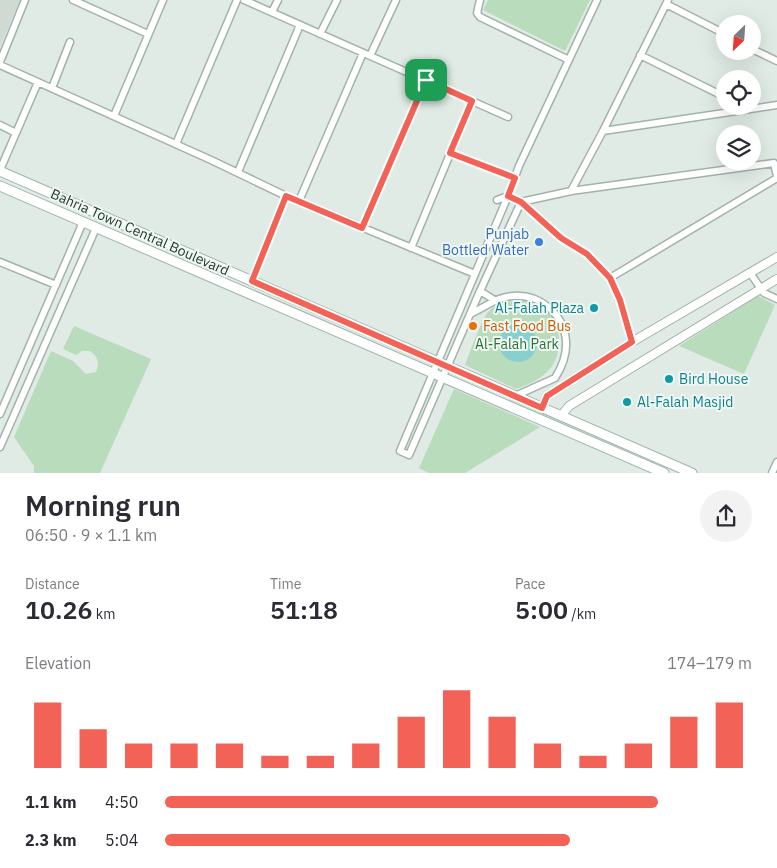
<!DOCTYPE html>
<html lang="en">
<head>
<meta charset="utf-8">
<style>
	:root { --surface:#fff; --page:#f2f2f3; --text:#2b2b33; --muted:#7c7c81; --accent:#f26256 }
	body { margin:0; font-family:"IBM Plex Sans",sans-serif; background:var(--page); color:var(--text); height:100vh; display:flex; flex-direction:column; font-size:19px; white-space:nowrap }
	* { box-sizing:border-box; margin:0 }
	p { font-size:16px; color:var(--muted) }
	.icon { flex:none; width:28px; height:28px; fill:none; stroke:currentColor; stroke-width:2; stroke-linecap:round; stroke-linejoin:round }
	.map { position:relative; height:473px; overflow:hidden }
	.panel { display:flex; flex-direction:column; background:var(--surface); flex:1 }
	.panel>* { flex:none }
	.needle { width:32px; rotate:205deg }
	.tools { position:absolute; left:716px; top:15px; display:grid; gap:10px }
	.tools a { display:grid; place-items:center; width:45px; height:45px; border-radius:50%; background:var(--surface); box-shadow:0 5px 20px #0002; font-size:25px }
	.pin { position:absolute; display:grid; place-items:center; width:42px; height:42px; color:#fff; margin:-21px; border-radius:10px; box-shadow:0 2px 8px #0006 }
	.round { display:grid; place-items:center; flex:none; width:52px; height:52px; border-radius:26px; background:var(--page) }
	.overview { display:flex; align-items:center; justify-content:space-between; height:85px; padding:0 25px }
	h1 { font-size:28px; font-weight:600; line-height:38px }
	.stats { display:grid; grid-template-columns:repeat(3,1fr); gap:8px; height:85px; padding:5px 25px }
	.stats div { display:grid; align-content:center }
	.stats b { font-size:25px; font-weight:600 }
	.stats small { font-size:14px; font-weight:400 }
	.stats p { font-size:14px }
	.chart { height:140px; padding:10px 25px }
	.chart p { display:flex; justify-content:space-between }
	.chart svg { width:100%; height:90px; margin-top:5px; stroke:var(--accent); stroke-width:6 }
	ul { padding:0 25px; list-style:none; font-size:16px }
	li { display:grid; grid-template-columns:80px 60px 1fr; align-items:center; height:38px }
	li i { height:12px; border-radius:6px; background:var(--accent) }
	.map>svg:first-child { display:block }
	.built { fill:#cedad2 }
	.green { fill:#b8dcbc }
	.water { fill:#87d0cf }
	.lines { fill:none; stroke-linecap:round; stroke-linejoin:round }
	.minor-casing { stroke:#a2b3aa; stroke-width:9 }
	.tertiary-casing { stroke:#a2b3aa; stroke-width:10 }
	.secondary-casing { stroke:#9eb6aa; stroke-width:11 }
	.minor { stroke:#fff; stroke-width:6 }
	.tertiary { stroke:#fff; stroke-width:8 }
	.secondary { stroke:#fff; stroke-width:9 }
	.route-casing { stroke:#fff; stroke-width:10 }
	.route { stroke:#f26256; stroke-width:6 }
	.shop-dot { fill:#3f7fe0; stroke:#f0f7f2; stroke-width:2 }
	.culture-dot { fill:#0f9aa8; stroke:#f0f7f2; stroke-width:2 }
	.food-dot { fill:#e8710a; stroke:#f0f7f2; stroke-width:2 }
	.labels { text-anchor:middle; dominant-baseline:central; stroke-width:4; stroke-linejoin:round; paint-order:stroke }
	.street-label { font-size:14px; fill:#203b2f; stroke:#f0f7f2 }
	.shop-label { font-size:14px; fill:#366cbe; stroke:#f0f7f2; text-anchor:end }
	.culture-label { font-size:14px; fill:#0d838f; stroke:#f0f7f2; text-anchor:start }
	.food-label { font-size:14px; fill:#c56008; stroke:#f0f7f2; text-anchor:start }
	.park-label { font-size:14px; fill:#2b713a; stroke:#f0f7f2 }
</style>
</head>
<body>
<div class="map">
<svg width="777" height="473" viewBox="0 0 777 473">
	<rect width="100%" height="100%" fill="#dfebe4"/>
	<path class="built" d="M 0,0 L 20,0 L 0,47 Z"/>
	<path class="green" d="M 488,0 L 590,0 L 565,51 L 483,10 Z
		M 758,296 L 775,305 L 744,374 L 679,346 Z
		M 522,300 C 527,302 533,302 538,304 C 562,316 566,354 547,372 C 539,380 527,385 516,389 L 465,365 C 469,355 483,316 489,311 C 497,302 512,301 522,300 Z
		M 74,326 L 151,359 L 100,473 L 34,473 L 34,466 L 14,437 L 51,351 L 73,361 L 86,374 L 96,372 C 100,363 98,357 90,351 L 82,351 L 76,355 L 63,349 Z
		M 454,389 L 540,427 L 465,473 L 429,473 L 419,468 Z"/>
	<path class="water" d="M499 343a19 19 0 1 1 38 0a19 19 0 1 1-38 0Z"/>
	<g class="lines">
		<defs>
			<path id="minor" d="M 73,0 L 148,34
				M 244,0 L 508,117
				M 480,0 L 477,13 L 480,17 L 569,60
				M 666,4 L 725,34
				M 272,12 L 278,0
				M 320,34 L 337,0
				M 752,49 L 777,61
				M 640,55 L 725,97
				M 370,56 L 396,0
				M 0,62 L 25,0
				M 0,65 L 211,160 L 286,196 L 475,274
				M 52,88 L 70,42
				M 114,116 L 163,0
				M 0,125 L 16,133
				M 603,131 L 777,105
				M 176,144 L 237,0
				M 450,153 L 515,178
				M 0,170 L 38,82
				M 238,172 L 300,25
				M 571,191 L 603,131 L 668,0
				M 497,200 L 508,196 L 521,202 L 561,238 L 587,254 L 610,278 L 620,300 L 632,342
				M 299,201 L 363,53
				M 521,202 L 480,291 L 409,455 L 400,451 L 508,196 L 519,166 L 597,0
				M 521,202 L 571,191 L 774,163 L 777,176
				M 362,228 L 426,81
				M 411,248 L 472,101
				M 0,262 L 56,285
				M 750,273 L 764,293 L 777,299
				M 610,278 L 777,178
				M 252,281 L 286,196
				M 480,291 L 496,301
				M 470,314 C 484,308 498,296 513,296 C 540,294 564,314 566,341 C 567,354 562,367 555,378 L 515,396
				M 0,414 L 83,222
				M 0,447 L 96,228
				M 772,473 L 777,462"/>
			<path id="tertiary" d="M 542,408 L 547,396 L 632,342 L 777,257
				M 561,416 L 569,406 L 777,279"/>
			<path id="secondary" d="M 0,171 L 692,473
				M 0,186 L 664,473"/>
		</defs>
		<use href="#minor" class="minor-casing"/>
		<use href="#tertiary" class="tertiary-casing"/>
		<use href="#secondary" class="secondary-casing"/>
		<use href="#minor" class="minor"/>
		<use href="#tertiary" class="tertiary"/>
		<use href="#secondary" class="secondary"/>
	</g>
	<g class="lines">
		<defs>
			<path id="route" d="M 426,80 L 472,101 L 450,153 L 515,178 L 508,196 L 521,202 L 561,238 L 587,254 L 610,278 L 620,300 L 632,342 L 547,396 L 542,408 L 252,281 L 286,196 L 362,228 Z"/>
		</defs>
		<use href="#route" class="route-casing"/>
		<use href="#route" class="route"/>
	</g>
	<circle class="shop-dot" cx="539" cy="242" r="5"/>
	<g class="culture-dot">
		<circle cx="594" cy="308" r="5"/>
		<circle cx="669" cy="379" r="5"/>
		<circle cx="627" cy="402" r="5"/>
	</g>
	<circle class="food-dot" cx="473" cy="326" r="5"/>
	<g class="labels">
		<g class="street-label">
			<text transform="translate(140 232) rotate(24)">Bahria Town Central Boulevard</text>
		</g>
		<g class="shop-label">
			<text x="529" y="234">Punjab<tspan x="529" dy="16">Bottled Water</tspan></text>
		</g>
		<g class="culture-label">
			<text x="584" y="308" text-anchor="end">Al-Falah Plaza</text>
			<text x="679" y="379">Bird House</text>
			<text x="637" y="402">Al-Falah Masjid</text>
		</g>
		<g class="food-label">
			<text x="483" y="326">Fast Food Bus</text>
		</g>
		<g class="park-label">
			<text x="517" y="344">Al-Falah Park</text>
		</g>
	</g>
</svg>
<div class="tools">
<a><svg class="needle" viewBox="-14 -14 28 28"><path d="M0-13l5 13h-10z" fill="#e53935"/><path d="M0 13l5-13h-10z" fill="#7c7c81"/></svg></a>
<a><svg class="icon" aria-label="locate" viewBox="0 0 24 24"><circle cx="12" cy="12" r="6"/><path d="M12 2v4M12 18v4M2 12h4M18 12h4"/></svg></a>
<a><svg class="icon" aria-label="layers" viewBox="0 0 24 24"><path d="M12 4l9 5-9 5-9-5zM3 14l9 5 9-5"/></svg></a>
</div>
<div class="pin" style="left:426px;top:80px;background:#1e9e55"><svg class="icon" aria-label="arrive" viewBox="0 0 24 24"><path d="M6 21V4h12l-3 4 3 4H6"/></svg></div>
</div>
<section class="panel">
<div class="overview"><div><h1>Morning run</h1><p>06:50 · 9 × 1.1 km</p></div><a class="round"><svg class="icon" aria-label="share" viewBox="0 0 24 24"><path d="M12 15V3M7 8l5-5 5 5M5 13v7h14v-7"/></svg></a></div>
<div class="stats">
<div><p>Distance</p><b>10.26<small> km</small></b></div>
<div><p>Time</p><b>51:18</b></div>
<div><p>Pace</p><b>5:00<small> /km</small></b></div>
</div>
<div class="chart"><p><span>Elevation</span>174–179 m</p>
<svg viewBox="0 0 160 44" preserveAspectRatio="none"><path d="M5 44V12M15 44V25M25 44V32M35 44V32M45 44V32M55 44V38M65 44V38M75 44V32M85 44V19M95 44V6M105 44V19M115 44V32M125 44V38M135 44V32M145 44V19M155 44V12"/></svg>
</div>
<ul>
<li><b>1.1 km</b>4:50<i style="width:84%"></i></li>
<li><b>2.3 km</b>5:04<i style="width:69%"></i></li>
</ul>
</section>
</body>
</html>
